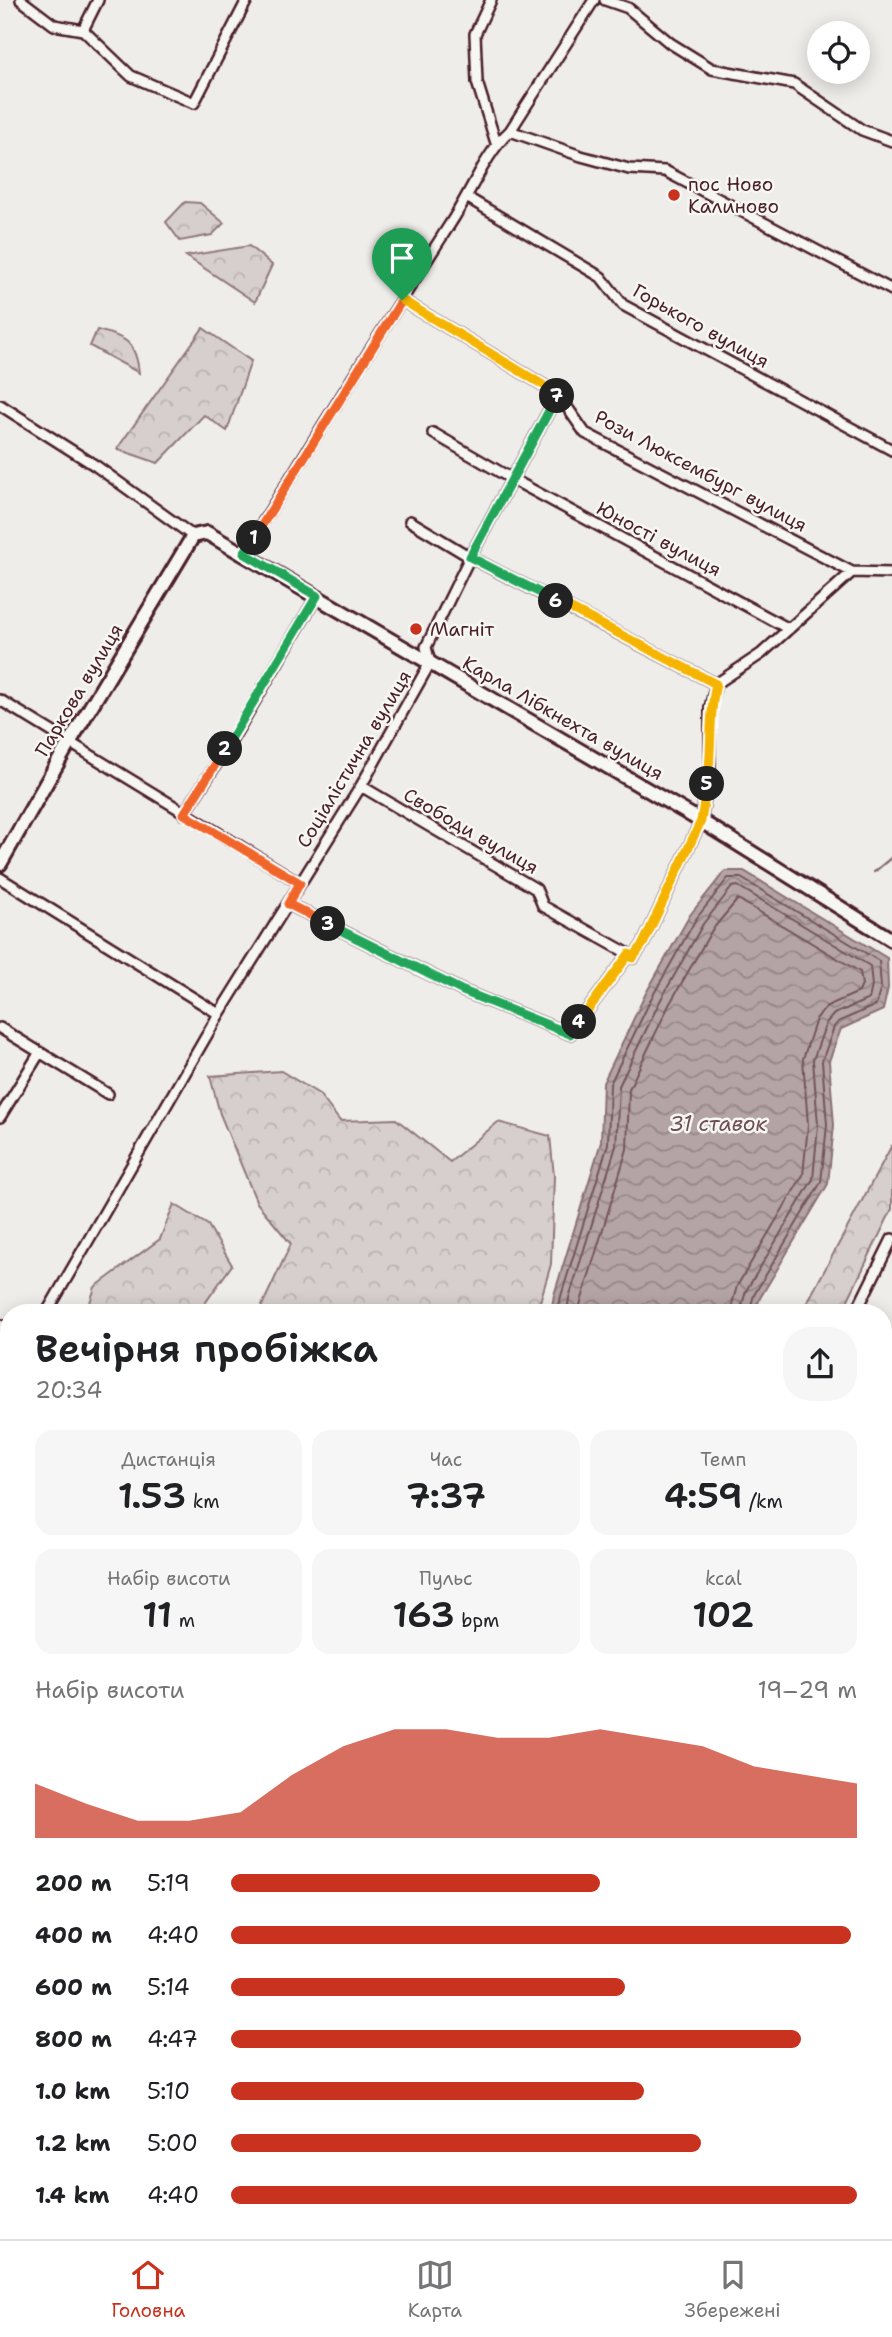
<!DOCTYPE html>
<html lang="uk">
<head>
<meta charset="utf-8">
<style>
	:root { --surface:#fff; --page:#f6f6f6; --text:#202124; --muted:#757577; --line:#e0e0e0; --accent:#c8321e }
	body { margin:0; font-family:"Shantell Sans",sans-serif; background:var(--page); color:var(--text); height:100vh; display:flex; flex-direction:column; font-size:26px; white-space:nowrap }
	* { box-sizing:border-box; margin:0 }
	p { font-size:23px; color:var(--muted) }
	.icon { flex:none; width:38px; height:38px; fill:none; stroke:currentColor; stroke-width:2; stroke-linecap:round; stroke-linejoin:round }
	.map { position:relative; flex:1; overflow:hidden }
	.panel { position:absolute; left:0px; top:1304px; width:892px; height:936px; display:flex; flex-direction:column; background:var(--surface); border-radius:28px 28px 0 0; box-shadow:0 4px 18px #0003 }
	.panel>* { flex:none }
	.fabs { position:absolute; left:807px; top:21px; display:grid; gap:14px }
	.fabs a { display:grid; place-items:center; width:63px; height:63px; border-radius:50%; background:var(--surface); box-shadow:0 4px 18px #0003; font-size:35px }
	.pin { position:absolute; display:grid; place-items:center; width:60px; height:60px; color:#fff; margin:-72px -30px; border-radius:50% 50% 50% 0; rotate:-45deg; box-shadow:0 0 7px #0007 }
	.pin .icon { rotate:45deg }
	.km { position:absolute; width:35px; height:35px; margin:-18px; border-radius:50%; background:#222; color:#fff; font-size:19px; line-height:35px; text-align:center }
	.round { display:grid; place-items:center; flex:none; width:74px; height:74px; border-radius:28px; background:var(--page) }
	.summary { display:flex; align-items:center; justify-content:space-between; height:119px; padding:0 35px }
	h1 { font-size:38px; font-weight:600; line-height:52px }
	.figures { display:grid; grid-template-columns:repeat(3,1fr); gap:10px; height:119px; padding:7px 35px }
	.figures div { display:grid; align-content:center; border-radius:18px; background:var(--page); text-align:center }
	.figures b { font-size:35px; font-weight:600 }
	.figures small { font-size:19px; font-weight:400 }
	.figures p { font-size:19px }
	.chart { height:196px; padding:14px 35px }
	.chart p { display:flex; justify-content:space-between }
	.chart svg { width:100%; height:126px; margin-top:7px; fill:var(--accent); opacity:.7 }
	ul { padding:0 35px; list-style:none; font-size:23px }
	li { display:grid; grid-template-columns:112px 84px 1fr; align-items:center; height:52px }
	li i { height:18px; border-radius:9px; background:var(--accent) }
	.tabs { display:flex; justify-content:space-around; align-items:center; height:98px; border-top:2px solid var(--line); background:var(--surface); font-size:19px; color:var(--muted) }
	.tabs a { display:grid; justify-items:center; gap:4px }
	.tabs .active { color:var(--accent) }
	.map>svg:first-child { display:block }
	.forest { fill:url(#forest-crowns); stroke:#90777c; stroke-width:2 }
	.water { fill:url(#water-waves); stroke:#8a6f74; stroke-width:2 }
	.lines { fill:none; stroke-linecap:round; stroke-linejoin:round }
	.shore { stroke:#74545c; stroke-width:2 }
	.stream { stroke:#8a6f74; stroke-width:2.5 }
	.street-casing { stroke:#4a1f2b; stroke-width:14 }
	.secondary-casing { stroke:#4a1f2b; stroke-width:18 }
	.street { stroke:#f6f6f2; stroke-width:9 }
	.secondary { stroke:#f6f6f2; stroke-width:12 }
	.split-1-casing { stroke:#fff; stroke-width:14 }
	.split-2-casing { stroke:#fff; stroke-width:14 }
	.split-3-casing { stroke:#fff; stroke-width:14 }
	.split-4-casing { stroke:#fff; stroke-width:14 }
	.split-5-casing { stroke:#fff; stroke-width:14 }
	.split-6-casing { stroke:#fff; stroke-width:14 }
	.split-7-casing { stroke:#fff; stroke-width:14 }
	.split-8-casing { stroke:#fff; stroke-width:14 }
	.split-1 { stroke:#f0652b; stroke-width:9 }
	.split-2 { stroke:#22a559; stroke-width:9 }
	.split-3 { stroke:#f0652b; stroke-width:9 }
	.split-4 { stroke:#22a559; stroke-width:9 }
	.split-5 { stroke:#f5b400; stroke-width:9 }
	.split-6 { stroke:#f5b400; stroke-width:9 }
	.split-7 { stroke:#22a559; stroke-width:9 }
	.split-8 { stroke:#f5b400; stroke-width:9 }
	.poi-dot { fill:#c8321e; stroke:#f6f6f2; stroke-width:2.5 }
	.labels { text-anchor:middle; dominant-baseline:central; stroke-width:5; stroke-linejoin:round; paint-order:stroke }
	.poi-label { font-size:19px; fill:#4a1f2b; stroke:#f6f6f2; text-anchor:start }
	.street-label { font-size:19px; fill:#4a1f2b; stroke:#f6f6f2 }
	.water-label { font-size:21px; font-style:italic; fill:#6f4e56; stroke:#f6f6f2 }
</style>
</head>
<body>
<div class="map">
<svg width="892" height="2239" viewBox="0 0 892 2239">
	<defs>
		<pattern id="forest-crowns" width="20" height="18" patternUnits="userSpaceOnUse" patternTransform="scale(1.75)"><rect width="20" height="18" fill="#d7cfce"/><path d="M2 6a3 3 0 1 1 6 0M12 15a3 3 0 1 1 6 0" fill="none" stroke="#bab1b1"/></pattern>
		<pattern id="water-waves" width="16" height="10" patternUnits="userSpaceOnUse" patternTransform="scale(1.75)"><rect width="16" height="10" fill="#b4a4a5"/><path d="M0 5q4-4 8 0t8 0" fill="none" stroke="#948587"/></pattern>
	</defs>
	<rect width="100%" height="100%" fill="#efedea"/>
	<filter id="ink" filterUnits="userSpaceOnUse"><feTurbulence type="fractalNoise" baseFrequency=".0143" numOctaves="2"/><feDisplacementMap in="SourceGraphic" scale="14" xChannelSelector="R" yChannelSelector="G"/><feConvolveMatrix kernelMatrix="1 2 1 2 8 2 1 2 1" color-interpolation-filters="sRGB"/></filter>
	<g filter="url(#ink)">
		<path class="forest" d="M 185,202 L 200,203 L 224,223 L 212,235 L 180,241 L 166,222 Z
			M 249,246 L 272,265 L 255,302 L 186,256 Z
			M 203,328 L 251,361 L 227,431 L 204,415 L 158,463 L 117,449 Z
			M 97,330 C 126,337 136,342 139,373 L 90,346 Z
			M 281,1071 L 319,1094 L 340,1121 L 396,1119 L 450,1162 L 498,1122 L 550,1136 L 554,1176 L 551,1264 L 537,1312 L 259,1312 L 291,1244 L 257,1203 L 220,1114 L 210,1076 Z
			M 892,1145 L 892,1209 L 842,1312 L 802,1312 Z
			M 174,1204 L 208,1225 L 232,1265 L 201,1309 L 202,1312 L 87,1312 L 95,1287 L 160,1239 Z
			M 9,1390 L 9,1898 L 4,1904 L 0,1898 L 0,1403 Z
			M 0,1935 L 9,1944 L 9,2006 L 0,2011 Z
			M 0,2108 L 9,2108 L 9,2221 L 0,2223 Z"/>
		<path class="water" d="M 725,871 L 744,871 L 887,958 L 888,988 L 883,1010 L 841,1029 L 829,1061 L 834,1125 L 828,1184 L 760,1298 L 755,1312 L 551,1312 L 554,1295 L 601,1142 L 603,1083 L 646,993 L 690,915 Z
			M 193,2231 L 349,2231 L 347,2239 L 194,2239 Z"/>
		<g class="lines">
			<path class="shore" d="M 558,1312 L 561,1296 L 608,1144 L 610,1084 L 652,997 L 696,919 L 728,878 L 741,878 L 879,961 L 881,987 L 876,1005 L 838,1022 L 834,1027 L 822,1061 L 827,1125 L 821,1182 L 754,1295 L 749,1312
				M 567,1312 L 569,1298 L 616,1146 L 619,1086 L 660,1001 L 703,924 L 732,887 L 738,886 L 870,966 L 872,986 L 869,999 L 834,1014 L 826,1023 L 813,1060 L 818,1125 L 813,1179 L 746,1291 L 740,1312
				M 578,1312 L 627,1149 L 629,1089 L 669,1005 L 712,930 L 738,899 L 860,972 L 862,985 L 859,992 L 827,1006 L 816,1019 L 803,1059 L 808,1125 L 803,1175 L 737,1286 L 730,1312"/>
			<path class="stream" d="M 874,872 L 892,857"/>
			<defs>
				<path id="street" d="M 21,0 L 54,25 L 83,30 L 131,76 L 194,103 L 247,0
					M 491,0 L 475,34 L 477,82 L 496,143
					M 605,0 L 628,8 L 670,43 L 712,69 L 794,84 L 862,130 L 892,141
					M 83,30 L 98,0
					M 510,131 L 581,156 L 629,169 L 665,171 L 892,290
					M 468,198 L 601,277 L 623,305 L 892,450
					M 402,300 L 558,394 L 585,433 L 852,572
					M 0,405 L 96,466 L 193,536
					M 433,433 L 512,479 L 789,629
					M 410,521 L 470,557 L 716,684
					M 244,553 C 312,443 380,333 450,224 C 469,196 486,152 510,131 L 594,0
					M 0,700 L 300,883
					M 361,786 L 536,889 L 543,906 L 629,954
					M 184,814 L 233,738 L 317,596
					M 0,878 L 219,1014
					M 288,904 L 463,991 L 570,1034 L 629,954 L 633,958 L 643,944 L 701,821 L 710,767 L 710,707 L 716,684 L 761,654 L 852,572 L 892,573
					M 0,1028 L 108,1094
					M 0,1117 L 40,1052
					M 47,1312 L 219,1014 L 361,786 L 430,663 L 426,647 L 470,557 L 558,394
					M 856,1312 L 892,1239
					M 0,1325 L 9,1330
					M 0,1390 L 9,1376
					M 884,1482 L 892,1486
					M 884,1680 L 892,1663
					M 884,1810 L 892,1814
					M 884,2142 L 892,2133
					M 564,2231 L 572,2239
					M 792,2239 L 800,2231"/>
				<path id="secondary" d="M 0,864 L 69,743 L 193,536 L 207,533 L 701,821 L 892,940
					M 0,1913 L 9,1923
					M 884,2012 L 892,2018"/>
			</defs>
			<use href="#street" class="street-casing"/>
			<use href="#secondary" class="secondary-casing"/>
			<use href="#street" class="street"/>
			<use href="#secondary" class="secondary"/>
		</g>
	</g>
	<g class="lines" filter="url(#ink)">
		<defs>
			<path id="split-1" d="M 254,538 L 402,300"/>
			<path id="split-2" d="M 225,749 L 317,596 L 244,553 L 254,538"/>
			<path id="split-3" d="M 225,749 L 184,814 L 300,883 L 288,904 L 328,924"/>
			<path id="split-4" d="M 328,924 L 463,991 L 570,1034 L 579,1022"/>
			<path id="split-5" d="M 579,1022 L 629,954 L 633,958 L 643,944 L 701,821 L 707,784"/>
			<path id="split-6" d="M 556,601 L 716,684 C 708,717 713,751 707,784"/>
			<path id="split-7" d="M 556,601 L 470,557 L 557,396"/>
			<path id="split-8" d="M 402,300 L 558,394 L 557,396"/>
		</defs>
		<use href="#split-1" class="split-1-casing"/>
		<use href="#split-2" class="split-2-casing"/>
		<use href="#split-3" class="split-3-casing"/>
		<use href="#split-4" class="split-4-casing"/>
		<use href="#split-5" class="split-5-casing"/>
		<use href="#split-6" class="split-6-casing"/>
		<use href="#split-7" class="split-7-casing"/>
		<use href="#split-8" class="split-8-casing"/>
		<use href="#split-1" class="split-1"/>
		<use href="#split-2" class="split-2"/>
		<use href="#split-3" class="split-3"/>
		<use href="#split-4" class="split-4"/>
		<use href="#split-5" class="split-5"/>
		<use href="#split-6" class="split-6"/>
		<use href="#split-7" class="split-7"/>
		<use href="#split-8" class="split-8"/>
	</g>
	<g class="poi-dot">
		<circle cx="674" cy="195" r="7"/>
		<circle cx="416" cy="629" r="7"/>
	</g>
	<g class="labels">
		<g class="poi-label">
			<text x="688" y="184">пос Ново<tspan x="688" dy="22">Калиново</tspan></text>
			<text x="430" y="629">Магніт</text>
		</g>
		<g class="street-label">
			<text transform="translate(701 326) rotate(29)">Горького вулиця</text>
			<text transform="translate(701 471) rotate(28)">Рози Люксембург вулиця</text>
			<text transform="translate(659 539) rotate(28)">Юності вулиця</text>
			<text transform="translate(79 690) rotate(-59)">Паркова вулиця</text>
			<text transform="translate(563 718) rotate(30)">Карла Лібкнехта вулиця</text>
			<text transform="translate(354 759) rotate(-59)">Соціалістична вулиця</text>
			<text transform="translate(471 831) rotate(30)">Свободи вулиця</text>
		</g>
		<g class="water-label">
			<text x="718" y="1124">31 ставок</text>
		</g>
	</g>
</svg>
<div class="fabs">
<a><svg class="icon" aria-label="locate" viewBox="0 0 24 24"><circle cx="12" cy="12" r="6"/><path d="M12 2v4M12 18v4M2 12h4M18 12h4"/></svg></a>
</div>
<div class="pin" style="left:402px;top:300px;background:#1e9e55"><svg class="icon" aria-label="arrive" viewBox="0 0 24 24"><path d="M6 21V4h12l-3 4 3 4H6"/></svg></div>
<b class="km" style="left:254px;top:538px">1</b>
<b class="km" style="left:225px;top:749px">2</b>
<b class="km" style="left:328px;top:924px">3</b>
<b class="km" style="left:579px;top:1022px">4</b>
<b class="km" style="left:707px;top:784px">5</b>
<b class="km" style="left:556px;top:601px">6</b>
<b class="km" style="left:557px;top:396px">7</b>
<section class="panel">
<div class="summary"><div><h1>Вечірня пробіжка</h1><p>20:34</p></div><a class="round"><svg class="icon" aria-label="share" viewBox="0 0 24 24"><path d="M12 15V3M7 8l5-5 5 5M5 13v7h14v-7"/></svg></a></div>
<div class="figures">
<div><p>Дистанція</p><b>1.53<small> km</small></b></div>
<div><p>Час</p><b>7:37</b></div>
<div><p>Темп</p><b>4:59<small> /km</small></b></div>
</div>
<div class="figures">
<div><p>Набір висоти</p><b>11<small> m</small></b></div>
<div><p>Пульс</p><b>163<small> bpm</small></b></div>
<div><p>kcal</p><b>102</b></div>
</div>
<div class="chart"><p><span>Набір висоти</span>19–29 m</p>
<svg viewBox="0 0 160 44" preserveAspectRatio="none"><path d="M0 44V25L10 32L20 38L30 38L40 35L50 22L60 12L70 6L80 6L90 9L100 9L110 6L120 9L130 12L140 19L150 22L160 25V44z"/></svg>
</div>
<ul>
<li><b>200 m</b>5:19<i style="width:59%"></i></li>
<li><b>400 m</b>4:40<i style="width:99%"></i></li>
<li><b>600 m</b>5:14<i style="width:63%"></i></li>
<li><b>800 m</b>4:47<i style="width:91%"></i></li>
<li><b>1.0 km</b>5:10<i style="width:66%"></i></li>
<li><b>1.2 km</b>5:00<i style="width:75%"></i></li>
<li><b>1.4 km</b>4:40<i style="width:100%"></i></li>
</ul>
</section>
</div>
<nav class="tabs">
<a class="active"><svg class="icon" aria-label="home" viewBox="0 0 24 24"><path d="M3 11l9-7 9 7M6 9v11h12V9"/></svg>Головна</a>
<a><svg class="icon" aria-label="map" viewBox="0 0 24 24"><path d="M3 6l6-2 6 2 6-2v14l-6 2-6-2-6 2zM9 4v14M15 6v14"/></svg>Карта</a>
<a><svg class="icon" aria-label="saved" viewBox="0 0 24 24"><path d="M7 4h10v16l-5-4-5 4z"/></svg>Збережені</a>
</nav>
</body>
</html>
